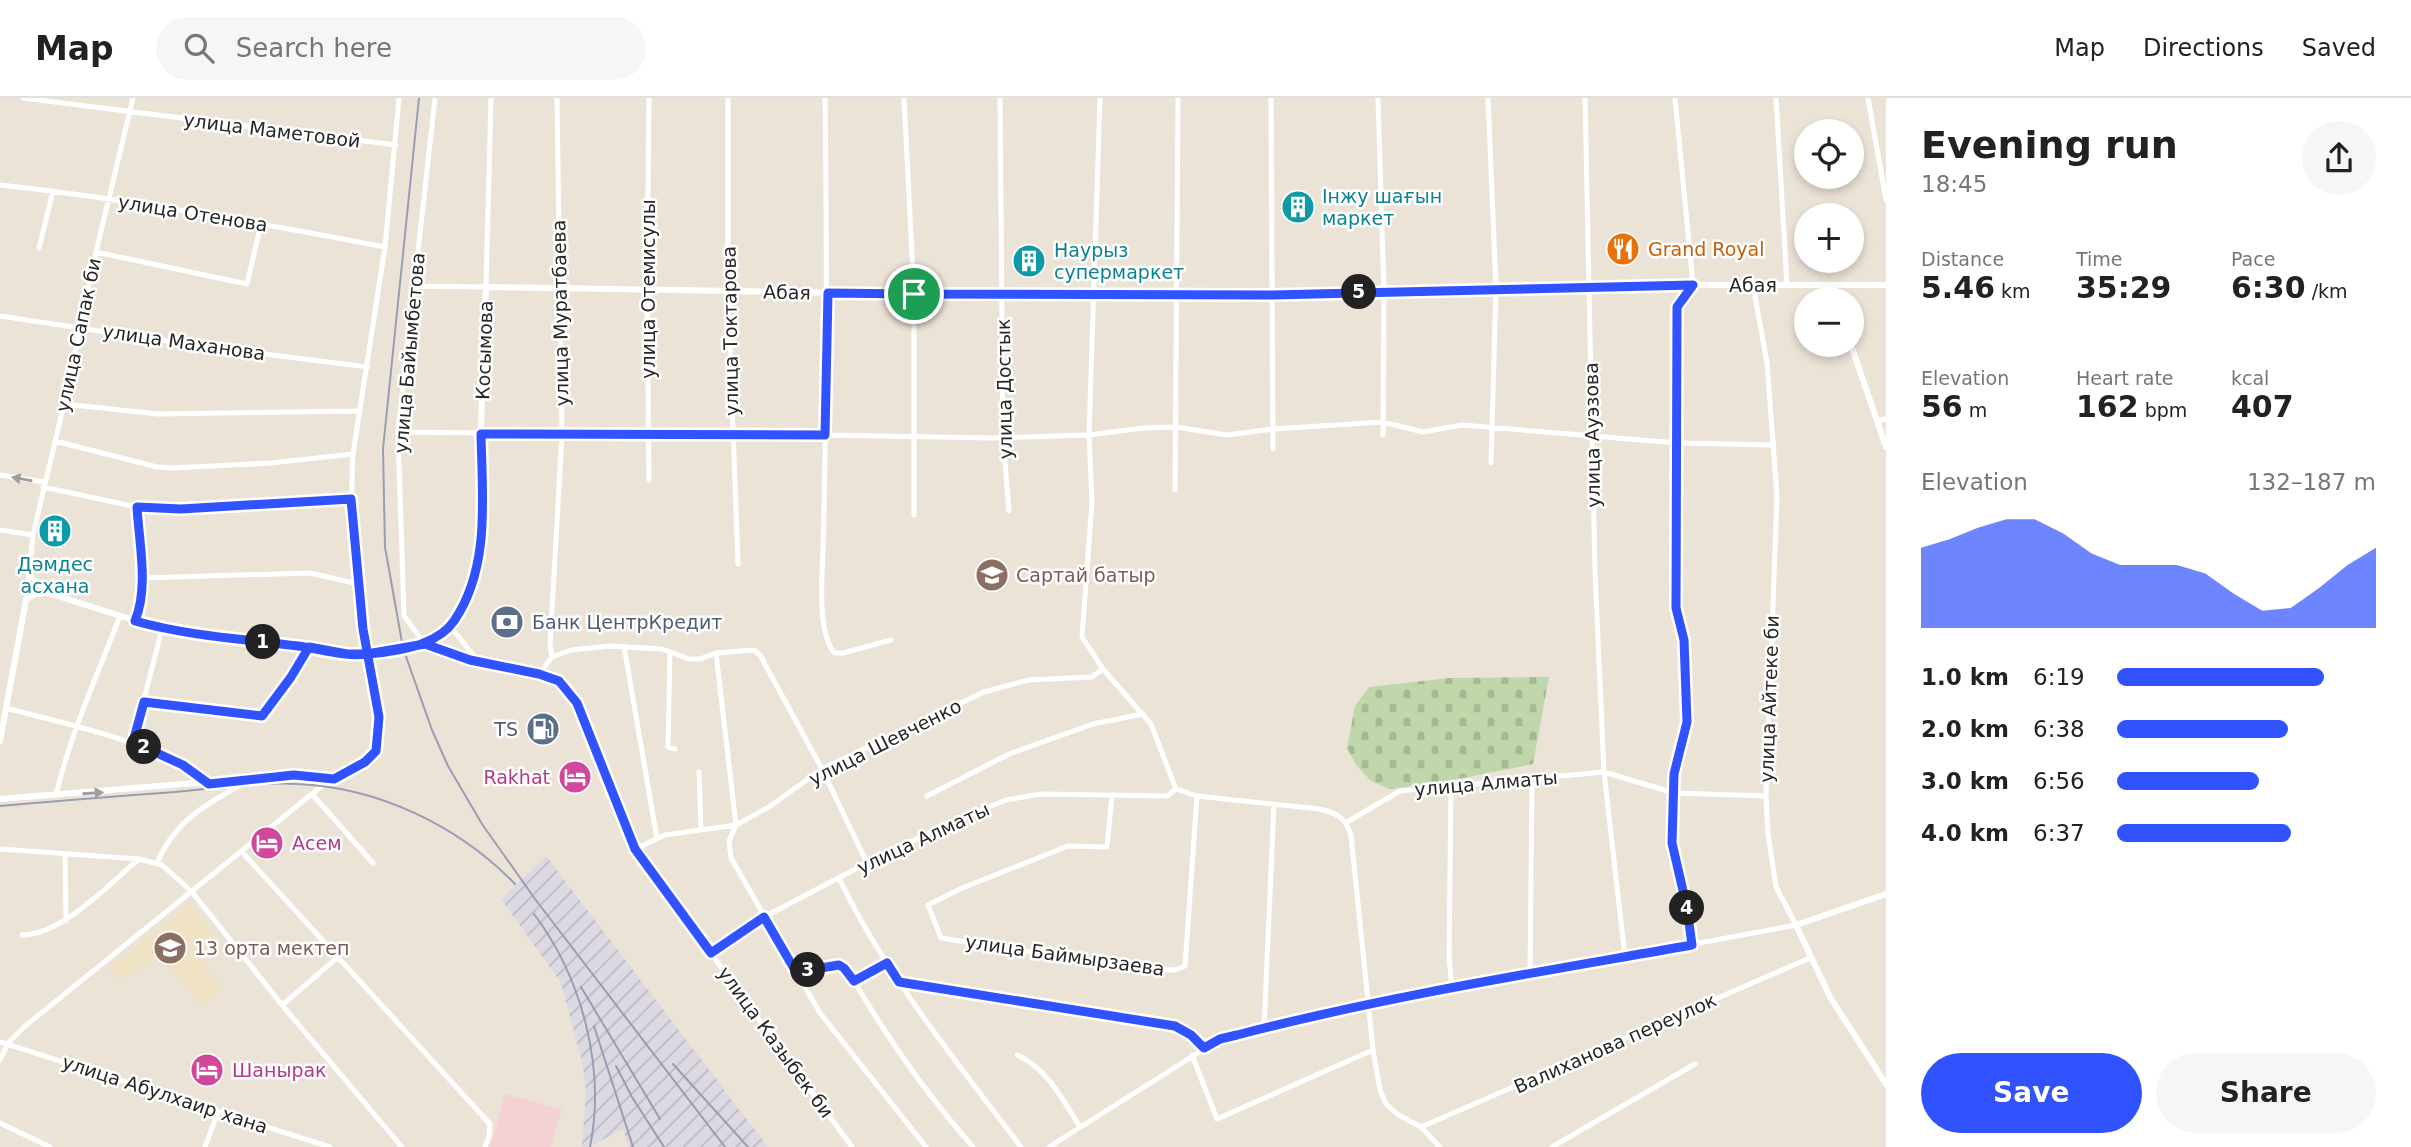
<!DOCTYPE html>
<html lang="en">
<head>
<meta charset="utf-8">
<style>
	:root { --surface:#fff; --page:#f6f6f6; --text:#222; --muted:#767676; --line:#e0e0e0; --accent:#3053ff }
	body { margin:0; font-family:"DejaVu Sans",sans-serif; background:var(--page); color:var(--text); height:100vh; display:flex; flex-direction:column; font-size:26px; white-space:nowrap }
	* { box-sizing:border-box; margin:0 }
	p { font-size:23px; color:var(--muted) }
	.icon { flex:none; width:38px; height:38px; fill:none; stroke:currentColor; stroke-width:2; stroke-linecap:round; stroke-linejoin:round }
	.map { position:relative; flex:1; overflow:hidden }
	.sheet { display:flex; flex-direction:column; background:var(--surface); width:525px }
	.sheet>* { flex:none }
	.buttons { position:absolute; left:1794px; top:21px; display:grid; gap:14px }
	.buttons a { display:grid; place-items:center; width:70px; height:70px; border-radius:50%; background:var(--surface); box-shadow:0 4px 10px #0003; font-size:35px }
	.pin { position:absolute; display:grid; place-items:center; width:60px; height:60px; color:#fff; margin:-30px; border:4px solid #fff; border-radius:50%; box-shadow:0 2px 7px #0007 }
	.km { position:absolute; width:35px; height:35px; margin:-18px; border-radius:50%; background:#222; color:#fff; font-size:19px; line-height:35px; text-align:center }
	.round { display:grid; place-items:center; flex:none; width:74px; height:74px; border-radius:37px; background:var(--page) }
	.headline { display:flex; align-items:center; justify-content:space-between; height:119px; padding:0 35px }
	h1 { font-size:38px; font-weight:800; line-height:52px }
	.stats { display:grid; grid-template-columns:repeat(3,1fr); gap:10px; height:119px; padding:7px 35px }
	.stats div { display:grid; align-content:center }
	.stats b { font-size:30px; font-weight:800 }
	.stats small { font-size:19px; font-weight:400 }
	.stats p { font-size:19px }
	.chart { height:196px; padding:14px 35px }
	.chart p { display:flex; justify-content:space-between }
	.chart svg { width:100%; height:126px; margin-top:7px; fill:var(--accent); opacity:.7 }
	.cta { display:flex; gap:14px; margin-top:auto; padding:14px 35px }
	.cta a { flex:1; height:80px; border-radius:42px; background:var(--accent); color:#fff; font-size:28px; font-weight:800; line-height:80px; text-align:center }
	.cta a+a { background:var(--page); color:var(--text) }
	ul { padding:0 35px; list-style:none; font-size:23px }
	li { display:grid; grid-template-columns:112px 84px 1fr; align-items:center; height:52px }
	li i { height:18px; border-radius:9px; background:var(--accent) }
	header { display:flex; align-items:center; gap:42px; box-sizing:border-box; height:98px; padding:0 35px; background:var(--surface); border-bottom:2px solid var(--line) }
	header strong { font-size:33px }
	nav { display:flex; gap:38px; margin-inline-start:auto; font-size:24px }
	.search { width:490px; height:63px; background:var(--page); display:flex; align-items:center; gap:18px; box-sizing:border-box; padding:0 24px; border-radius:38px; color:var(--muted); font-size:26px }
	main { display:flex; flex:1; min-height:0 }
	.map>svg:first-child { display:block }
	.industrial { fill:url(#industrial-furrows) }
	.education { fill:#f0e2c4 }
	.medical { fill:#f4d2d3 }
	.cemetery { fill:url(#cemetery-stones) }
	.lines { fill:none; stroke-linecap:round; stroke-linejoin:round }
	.minor { stroke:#fff; stroke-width:5 }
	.tertiary { stroke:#fff; stroke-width:6 }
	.rail { stroke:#999db4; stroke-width:2 }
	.oneway { fill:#9e9e9e }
	.route-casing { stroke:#fff; stroke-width:14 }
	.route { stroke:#3053ff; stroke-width:9 }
	.labels { text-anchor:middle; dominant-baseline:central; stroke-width:5; stroke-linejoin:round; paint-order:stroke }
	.street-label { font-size:19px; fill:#272727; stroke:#fff }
	.culture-label { font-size:19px; fill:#0d838f; stroke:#fff; text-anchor:start }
	.food-label { font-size:19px; fill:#c56008; stroke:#fff; text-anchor:start }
	.education-label { font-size:19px; fill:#785e54; stroke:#fff; text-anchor:start }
	.service-label { font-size:19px; fill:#4e5e75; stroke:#fff; text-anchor:start }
	.hotel-label { font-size:19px; fill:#b23c85; stroke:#fff; text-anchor:start }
</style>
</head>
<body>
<header>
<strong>Map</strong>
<div class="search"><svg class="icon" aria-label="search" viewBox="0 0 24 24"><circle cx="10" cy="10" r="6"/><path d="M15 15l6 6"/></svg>Search here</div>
<nav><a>Map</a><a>Directions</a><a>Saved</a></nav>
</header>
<main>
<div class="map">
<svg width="1886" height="1049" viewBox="0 0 1886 1049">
	<defs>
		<pattern id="industrial-furrows" width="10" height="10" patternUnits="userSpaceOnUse" patternTransform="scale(1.75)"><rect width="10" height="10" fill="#dcd9e3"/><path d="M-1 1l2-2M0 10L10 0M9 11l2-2" fill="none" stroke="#bdbac3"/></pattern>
		<pattern id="cemetery-stones" width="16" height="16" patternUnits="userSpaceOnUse" patternTransform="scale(1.75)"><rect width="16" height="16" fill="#c0d7ac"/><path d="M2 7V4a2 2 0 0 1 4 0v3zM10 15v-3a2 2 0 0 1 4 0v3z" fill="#a5b994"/></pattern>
	</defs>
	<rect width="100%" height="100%" fill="#ece3d7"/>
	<path class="industrial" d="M 546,758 L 768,1049 L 629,1049 L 623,1031 L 588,1049 L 582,1049 L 586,996 L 583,968 L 561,885 L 501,801 Z"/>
	<path class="education" d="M 190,804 L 217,842 L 198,858 L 222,890 L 205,907 L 203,904 L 200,906 L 179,879 L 176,880 L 157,859 L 144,869 L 120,881 L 109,871 Z"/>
	<path class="medical" d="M 505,996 L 562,1011 L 551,1049 L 490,1049 Z"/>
	<path class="cemetery" d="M 1549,579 L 1533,666 L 1438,685 L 1389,691 L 1371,683 L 1356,667 L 1347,650 L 1355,608 L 1369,589 L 1449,580 Z"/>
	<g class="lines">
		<path class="minor" d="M 23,0 L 396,47
			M 435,0 L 398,334 L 404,518 L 425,546 L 476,563
			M 557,0 L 562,336 L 550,547 L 552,559 L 571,552 L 610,548 L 662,551 L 689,561 L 700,561 L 716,555 L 754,552 L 760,557 L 822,671 L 867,765
			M 649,0 L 647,192 L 649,382
			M 728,0 L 728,193 L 738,466
			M 825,0 C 827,151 827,301 823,452 C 822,477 817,538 835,555 L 843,555 L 891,542
			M 904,0 L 914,196 L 914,417
			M 1000,0 L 1003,340 L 1009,413
			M 1100,0 L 1089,337 L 1092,404 L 1082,539 L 1103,571 L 1151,626 L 1176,691
			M 1271,0 L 1273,351
			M 1378,0 L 1384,194 L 1383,337
			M 1488,0 L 1496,190 L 1491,365
			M 1585,0 L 1595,474 L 1604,674 L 1625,859
			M 1675,0 L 1693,187 L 1677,209 L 1676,510 L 1684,543 L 1687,624 L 1674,676 L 1672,745 L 1687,810 L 1692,847
			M 1776,0 L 1787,187
			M 1868,0 L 1886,102
			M 0,87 C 129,101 258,125 385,149
			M 39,150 L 53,93
			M 96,154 L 247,186 L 261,126
			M 414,188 L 486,189 L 491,0
			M 0,218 L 199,248 L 368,269
			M 64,306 L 158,316 L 360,313
			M 1877,323 L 1886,321
			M 398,334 L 649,337 L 825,337 L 992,340 L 1089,337 L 1143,330 L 1176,329 L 1227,337 L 1273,331 L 1383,324 L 1423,334 L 1462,327 L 1677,345 L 1774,347
			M 55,343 L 157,369 L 173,370 L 271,365 L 353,356
			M 0,377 L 45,384
			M 43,389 L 137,409 L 181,411 L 351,401
			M 1175,392 L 1178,0
			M 0,432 L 33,437
			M 29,476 L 48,495
			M 142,480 L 310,475 L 359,486
			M 26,502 L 33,437 L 64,306 L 96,154 L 133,0
			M 135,523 C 149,489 139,445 137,409
			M 450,528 L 478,563 L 539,576 L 559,583 L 577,605 L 635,751 L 852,1049
			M 624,548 L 657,741
			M 670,554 L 668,649 L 675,651
			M 716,555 L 736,727 L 729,743 L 731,760 L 820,915 L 926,1049
			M 367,556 C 357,494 349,419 353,356 L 385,149 L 399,0
			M 539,576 L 552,559
			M 144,604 L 262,618 L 291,579 L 308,549
			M 6,610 C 76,629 149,641 208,685
			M 133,644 L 162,531
			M 699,674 L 701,732
			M 1451,688 L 1449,859 L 1452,891
			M 1176,691 L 1197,698 L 1319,711 C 1337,715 1345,719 1351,737 L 1373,952 L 1380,992 L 1386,1006 L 1397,1016 L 1421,1029 L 1440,1049
			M 312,696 L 373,765
			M 56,697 C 71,634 97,578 120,518
			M 1112,697 L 1107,749 L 1068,748 L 960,791 L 928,807 L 941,840 L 1140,871 L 1175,872 L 1185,868 L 1197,698
			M 927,698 L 1009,656 L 1093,626 L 1143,616
			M 1347,724 L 1400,693 L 1604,674 L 1674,695 L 1766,698
			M 0,751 L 139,761 L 162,767 L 192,794 L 282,907 L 402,1049
			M 635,751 L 665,737 L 736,727 L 769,709 L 822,671 L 984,594 L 1028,582 L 1092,579 L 1103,571
			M 242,754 L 490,1026 L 489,1038 L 485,1049
			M 65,757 L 66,822
			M 157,765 C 176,720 210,704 250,682
			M 839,780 C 886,878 956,963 1021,1049
			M 22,837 C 62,837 109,786 139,761
			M 711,855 L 764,819 L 867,765 L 943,728 L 1006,702 L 1041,696 L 1167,698 L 1176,691
			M 796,874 L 839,868 L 844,870 L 854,883 L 886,865
			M 1530,876 L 1532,681
			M 854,883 C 888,941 928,998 973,1049
			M 900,884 L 1175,928 L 1191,937 L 1204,950
			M 282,907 L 337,860
			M 1264,930 L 1274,706
			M 0,944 L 330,1049
			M 1017,957 C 1047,970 1063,1002 1080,1029
			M 1192,957 L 1217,1021 L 1373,952
			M 0,962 L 8,945 L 24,929 L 323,687 L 334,681
			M 0,1025 L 50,1049
			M 1421,1029 L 1810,860
			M 205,1049 L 218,1014
			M 1049,1049 L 1220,941 L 1264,930 L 1452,891 L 1796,827 L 1776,789 L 1768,736 L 1766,698 L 1777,398 L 1767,265 L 1753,187
			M 1552,1049 L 1695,966"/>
		<path class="tertiary" d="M 1830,187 L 1835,201
			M 1851,247 L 1886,349
			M 0,643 L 26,502 L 35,496 L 48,495 L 162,531 L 347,556 C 374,557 425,552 445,534 C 493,491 480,391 481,334 C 482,285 484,237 486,189 L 914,196 L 1272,197 L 1693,187 L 1886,187
			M 0,701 L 294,677 L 334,681 L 365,664 L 375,653 L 379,619 L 367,556
			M 1886,796 L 1796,827 L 1830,899 L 1886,986"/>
		<path class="rail" d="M 419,0 L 383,351 L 385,449 L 403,550 L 432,632 L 448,668 L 482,726 L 535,801 L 725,1049
			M 0,708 C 58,703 117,698 175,694 C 216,690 257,684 297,686 C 378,689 459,728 515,786
			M 534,816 C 582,880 606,970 590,1049
			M 581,889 L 660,1021
			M 594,928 L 633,1049
			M 673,966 L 748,1049
			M 616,968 L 632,999 L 664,1049"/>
	</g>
	<defs><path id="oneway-solid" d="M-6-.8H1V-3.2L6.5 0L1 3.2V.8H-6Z" transform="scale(1.75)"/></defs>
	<g class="oneway">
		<use href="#oneway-solid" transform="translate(22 381) rotate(-170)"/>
		<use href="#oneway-solid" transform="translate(93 695) rotate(-4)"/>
	</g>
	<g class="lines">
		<defs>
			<path id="route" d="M 914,196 L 828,195 L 825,337 L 481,336 C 482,397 491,469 454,523 C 437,548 396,554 367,556 C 345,559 321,551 298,548 C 244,541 188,538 135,523 C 149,489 139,445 137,409 L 181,411 L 351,401 L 363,531 L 379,619 L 376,653 L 365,664 L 334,681 L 294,677 L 209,686 L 183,667 L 133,644 L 144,604 L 262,618 L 291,579 L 309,549 L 347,556 L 367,556 L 425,546 L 470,562 L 539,576 L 559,583 L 577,605 L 635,751 L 711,855 L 764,819 L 796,874 L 839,867 L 844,870 L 854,883 L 887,865 L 899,884 L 1175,928 L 1191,937 L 1204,950 L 1220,941 L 1237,937 C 1387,898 1540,874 1692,847 L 1687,810 L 1672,745 L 1674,676 L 1687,624 L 1684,542 L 1676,510 L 1677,209 L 1693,187 L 1272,197 L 914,196"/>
		</defs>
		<use href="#route" class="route-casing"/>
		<use href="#route" class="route"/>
	</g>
	<defs>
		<symbol id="building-disc" viewBox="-11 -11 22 22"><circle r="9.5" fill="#0f9aa8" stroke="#fff"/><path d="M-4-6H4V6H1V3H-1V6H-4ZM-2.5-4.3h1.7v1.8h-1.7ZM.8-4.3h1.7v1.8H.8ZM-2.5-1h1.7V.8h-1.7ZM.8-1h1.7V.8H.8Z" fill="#fff"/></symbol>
		<symbol id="restaurant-disc" viewBox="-11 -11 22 22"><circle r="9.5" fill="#e8710a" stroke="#fff"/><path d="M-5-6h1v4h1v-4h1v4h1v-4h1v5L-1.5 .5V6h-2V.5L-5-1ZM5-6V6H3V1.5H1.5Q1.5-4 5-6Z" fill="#fff"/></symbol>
		<symbol id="school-disc" viewBox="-11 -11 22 22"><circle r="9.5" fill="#8d6e63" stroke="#fff"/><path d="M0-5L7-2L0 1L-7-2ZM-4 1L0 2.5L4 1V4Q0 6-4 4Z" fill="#fff"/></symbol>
		<symbol id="bank-disc" viewBox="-11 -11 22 22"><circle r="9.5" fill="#5c6f8a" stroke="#fff"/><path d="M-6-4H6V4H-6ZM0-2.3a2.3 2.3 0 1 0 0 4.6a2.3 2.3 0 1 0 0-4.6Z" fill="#fff"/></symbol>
		<symbol id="fuel-disc" viewBox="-11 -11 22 22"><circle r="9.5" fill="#5c6f8a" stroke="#fff"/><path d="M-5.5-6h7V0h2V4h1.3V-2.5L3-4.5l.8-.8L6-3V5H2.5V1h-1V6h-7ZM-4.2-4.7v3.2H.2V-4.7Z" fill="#fff"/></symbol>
		<symbol id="hotel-disc" viewBox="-11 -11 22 22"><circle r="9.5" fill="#d1479c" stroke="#fff"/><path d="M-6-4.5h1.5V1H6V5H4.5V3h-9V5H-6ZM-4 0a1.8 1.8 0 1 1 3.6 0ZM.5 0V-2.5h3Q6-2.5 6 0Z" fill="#fff"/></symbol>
	</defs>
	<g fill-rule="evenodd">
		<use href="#building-disc" x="1279" y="90" width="38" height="38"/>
		<use href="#restaurant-disc" x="1604" y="132" width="38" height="38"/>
		<use href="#building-disc" x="1010" y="144" width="38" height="38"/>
		<use href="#building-disc" x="36" y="414" width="38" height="38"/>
		<use href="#school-disc" x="973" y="458" width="38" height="38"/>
		<use href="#bank-disc" x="488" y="505" width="38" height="38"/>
		<use href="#fuel-disc" x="524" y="612" width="38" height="38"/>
		<use href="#hotel-disc" x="556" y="660" width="38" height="38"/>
		<use href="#hotel-disc" x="248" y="726" width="38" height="38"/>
		<use href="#school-disc" x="151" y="831" width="38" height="38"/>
		<use href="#hotel-disc" x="188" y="953" width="38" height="38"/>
	</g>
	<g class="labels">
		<g class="street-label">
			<text transform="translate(272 32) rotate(7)">улица Маметовой</text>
			<text transform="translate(193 115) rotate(9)">улица Отенова</text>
			<text x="1753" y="187">Абая</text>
			<text transform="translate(648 191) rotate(-90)">улица Отемисулы</text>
			<text transform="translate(787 194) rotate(1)">Абая</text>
			<text transform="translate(560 215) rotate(-91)">улица Муратбаева</text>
			<text transform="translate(730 233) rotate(-91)">улица Токтарова</text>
			<text transform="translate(78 237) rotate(-78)">улица Сапак би</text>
			<text transform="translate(184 244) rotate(8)">улица Маханова</text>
			<text transform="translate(484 252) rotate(-88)">Косымова</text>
			<text transform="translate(409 255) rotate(-85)">улица Байымбетова</text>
			<text transform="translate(1004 291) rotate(-91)">улица Достык</text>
			<text transform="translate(1592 337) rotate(-91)">улица Ауэзова</text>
			<text transform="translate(1769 601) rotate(-88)">улица Айтеке би</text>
			<text transform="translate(885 644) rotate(-27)">улица Шевченко</text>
			<text transform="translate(1486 685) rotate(-5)">улица Алматы</text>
			<text transform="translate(923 740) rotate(-25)">улица Алматы</text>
			<text transform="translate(1065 857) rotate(8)">улица Баймырзаева</text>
			<text transform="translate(776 944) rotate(54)">улица Казыбек би</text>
			<text transform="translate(1615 945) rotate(-24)">Валиханова переулок</text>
			<text transform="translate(165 996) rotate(18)">улица Абулхаир хана</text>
		</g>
		<g class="culture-label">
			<text x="1322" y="98">Інжу шағын<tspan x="1322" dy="22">маркет</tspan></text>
			<text x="1054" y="152">Наурыз<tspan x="1054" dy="22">супермаркет</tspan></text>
			<text x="55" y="466" text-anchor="middle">Дәмдес<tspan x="55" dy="22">асхана</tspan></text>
		</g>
		<g class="food-label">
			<text x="1648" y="151">Grand Royal</text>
		</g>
		<g class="education-label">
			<text x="1016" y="477">Сартай батыр</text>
			<text x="194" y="850">13 орта мектеп</text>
		</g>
		<g class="service-label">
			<text x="532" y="524">Банк ЦентрКредит</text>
			<text x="518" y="631" text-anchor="end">TS</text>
		</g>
		<g class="hotel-label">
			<text x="550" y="679" text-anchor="end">Rakhat</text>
			<text x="292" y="745">Асем</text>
			<text x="232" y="972">Шанырак</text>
		</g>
	</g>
</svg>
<div class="buttons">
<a><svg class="icon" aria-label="locate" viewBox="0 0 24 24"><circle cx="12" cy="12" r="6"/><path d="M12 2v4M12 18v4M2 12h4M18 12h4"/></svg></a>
<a>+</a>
<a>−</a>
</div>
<div class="pin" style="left:914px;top:196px;background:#1e9e55"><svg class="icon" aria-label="arrive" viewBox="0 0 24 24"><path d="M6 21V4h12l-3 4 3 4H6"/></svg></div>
<b class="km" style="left:263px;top:544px">1</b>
<b class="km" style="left:144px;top:649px">2</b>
<b class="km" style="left:808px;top:872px">3</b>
<b class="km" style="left:1687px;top:810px">4</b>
<b class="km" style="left:1359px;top:194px">5</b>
</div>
<section class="sheet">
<div class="headline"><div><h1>Evening run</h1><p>18:45</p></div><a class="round"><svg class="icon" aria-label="share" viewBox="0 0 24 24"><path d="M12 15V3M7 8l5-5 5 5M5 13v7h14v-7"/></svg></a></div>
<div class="stats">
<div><p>Distance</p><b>5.46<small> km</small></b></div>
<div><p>Time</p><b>35:29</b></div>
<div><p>Pace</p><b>6:30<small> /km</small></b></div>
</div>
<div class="stats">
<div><p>Elevation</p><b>56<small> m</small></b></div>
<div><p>Heart rate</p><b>162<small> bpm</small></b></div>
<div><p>kcal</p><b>407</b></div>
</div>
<div class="chart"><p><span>Elevation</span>132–187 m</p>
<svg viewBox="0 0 160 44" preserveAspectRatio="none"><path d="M0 44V16L10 13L20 9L30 6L40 6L50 11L60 18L70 22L80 22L90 22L100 25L110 32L120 38L130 37L140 30L150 22L160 16V44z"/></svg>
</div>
<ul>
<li><b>1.0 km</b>6:19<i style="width:80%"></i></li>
<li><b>2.0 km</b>6:38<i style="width:66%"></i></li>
<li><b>3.0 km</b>6:56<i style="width:55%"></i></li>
<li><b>4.0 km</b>6:37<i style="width:67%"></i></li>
</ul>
<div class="cta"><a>Save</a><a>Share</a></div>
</section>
</main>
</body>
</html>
